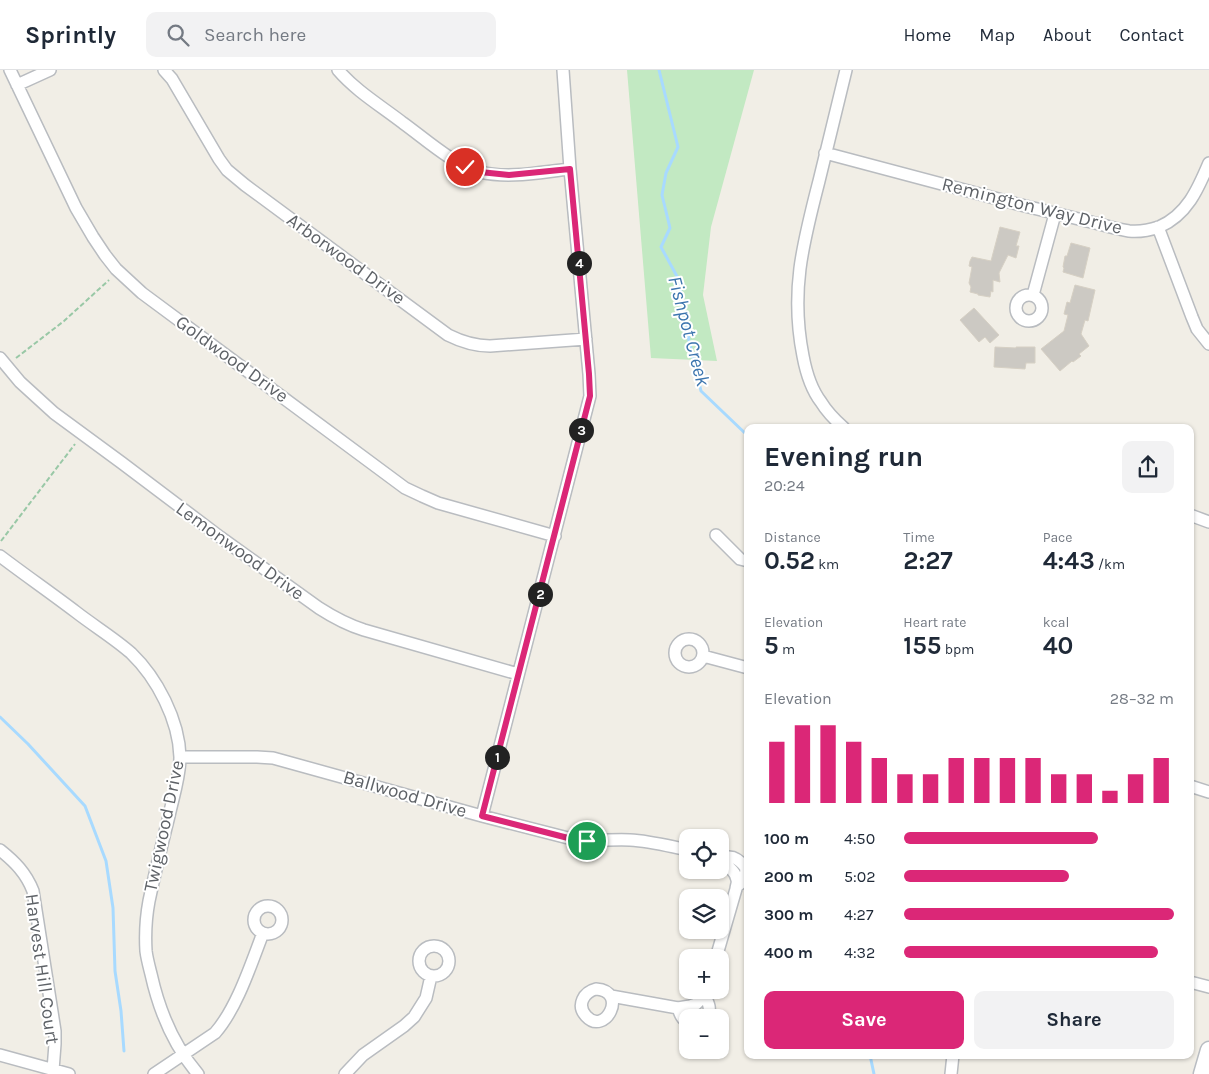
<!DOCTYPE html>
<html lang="en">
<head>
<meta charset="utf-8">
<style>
	:root { --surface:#fff; --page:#f2f2f3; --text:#1f2937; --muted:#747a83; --line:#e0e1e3; --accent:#db2777 }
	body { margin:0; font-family:Karla,sans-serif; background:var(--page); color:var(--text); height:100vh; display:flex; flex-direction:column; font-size:19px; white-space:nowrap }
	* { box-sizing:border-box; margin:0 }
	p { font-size:16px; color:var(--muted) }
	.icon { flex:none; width:28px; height:28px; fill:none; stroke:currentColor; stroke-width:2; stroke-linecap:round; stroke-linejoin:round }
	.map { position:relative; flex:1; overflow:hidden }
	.panel { position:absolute; left:744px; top:354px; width:450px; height:635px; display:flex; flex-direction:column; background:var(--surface); border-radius:10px; box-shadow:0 1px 4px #0004 }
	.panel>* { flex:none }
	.buttons { position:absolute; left:679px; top:759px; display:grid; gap:10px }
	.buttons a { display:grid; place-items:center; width:50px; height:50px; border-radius:10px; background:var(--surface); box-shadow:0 1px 4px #0004; font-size:25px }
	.pin { position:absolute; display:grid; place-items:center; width:42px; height:42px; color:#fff; margin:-21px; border:2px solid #fff; border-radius:50%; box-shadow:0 1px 5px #0007 }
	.km { position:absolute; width:25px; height:25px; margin:-12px; border-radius:50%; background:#222; color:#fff; font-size:14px; line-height:25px; text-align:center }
	.round { display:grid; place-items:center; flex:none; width:52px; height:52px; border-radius:10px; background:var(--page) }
	.headline { display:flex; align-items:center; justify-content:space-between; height:85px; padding:0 20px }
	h1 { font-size:28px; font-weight:700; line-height:38px }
	.figures { display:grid; grid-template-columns:repeat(3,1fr); gap:8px; height:85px; padding:5px 20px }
	.figures div { display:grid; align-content:center }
	.figures b { font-size:25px; font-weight:700 }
	.figures small { font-size:14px; font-weight:400 }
	.figures p { font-size:14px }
	.chart { height:140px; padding:10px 20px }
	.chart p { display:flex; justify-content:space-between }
	.chart svg { width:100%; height:90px; margin-top:5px; stroke:var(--accent); stroke-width:6 }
	.primary-button { display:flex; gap:10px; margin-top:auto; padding:10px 20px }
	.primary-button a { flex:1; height:58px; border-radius:10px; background:var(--accent); color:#fff; font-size:20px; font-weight:700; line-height:58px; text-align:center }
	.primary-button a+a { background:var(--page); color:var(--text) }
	ul { padding:0 20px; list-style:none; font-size:16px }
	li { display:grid; grid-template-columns:80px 60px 1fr; align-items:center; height:38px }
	li i { height:12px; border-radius:6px; background:var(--accent) }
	header { display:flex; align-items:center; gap:30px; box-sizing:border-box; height:70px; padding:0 25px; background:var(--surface); border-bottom:1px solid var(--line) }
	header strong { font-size:24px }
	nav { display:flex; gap:28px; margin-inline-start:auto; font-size:18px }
	.search { width:350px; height:45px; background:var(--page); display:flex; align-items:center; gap:12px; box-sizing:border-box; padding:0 18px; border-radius:10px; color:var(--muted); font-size:19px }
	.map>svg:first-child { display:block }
	.green { fill:#c2e9c2 }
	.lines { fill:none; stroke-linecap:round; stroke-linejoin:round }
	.stream { stroke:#a8daff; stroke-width:3 }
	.building { fill:#ccc9c3; stroke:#d6d0c4 }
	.street-casing { stroke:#b9bcc0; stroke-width:14 }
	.secondary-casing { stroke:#b9bdc2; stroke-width:19 }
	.path { stroke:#99c8a6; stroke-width:2; stroke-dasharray:5 2.5; stroke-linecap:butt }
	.street { stroke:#fff; stroke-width:11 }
	.secondary { stroke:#fff; stroke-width:16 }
	.route-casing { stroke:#fff; stroke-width:10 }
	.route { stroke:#db2777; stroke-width:6 }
	.labels { text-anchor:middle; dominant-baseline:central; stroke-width:4; stroke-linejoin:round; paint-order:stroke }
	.street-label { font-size:19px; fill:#5e6267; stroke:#fff }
	.water-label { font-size:20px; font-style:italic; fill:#3c75ae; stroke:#fff }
</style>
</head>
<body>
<header>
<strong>Sprintly</strong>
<div class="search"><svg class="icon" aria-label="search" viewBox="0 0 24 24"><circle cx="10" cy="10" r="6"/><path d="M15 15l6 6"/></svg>Search here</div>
<nav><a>Home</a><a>Map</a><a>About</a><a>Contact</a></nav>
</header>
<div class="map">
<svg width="1209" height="1004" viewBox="0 0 1209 1004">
	<rect width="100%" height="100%" fill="#f1eee6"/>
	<path class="green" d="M 627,0 L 754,0 L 711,157 L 703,225 L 717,291 L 651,288 Z"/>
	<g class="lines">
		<path class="stream" d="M 659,0 L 678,77 L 666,103 L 662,125 L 670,158 L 661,177 L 679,210 L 689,271 L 701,321 L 748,366
			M 0,647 L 28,674 L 85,736 L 106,791 L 113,838 L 115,901 L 121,941 L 124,981
			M 870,985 L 874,1004"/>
	</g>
	<path class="building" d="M 1000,157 L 1020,162 L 1016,176 L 1019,176 L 1016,188 L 1008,185 L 999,203 L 1000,212 L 993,210 L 993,222 L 991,221 L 990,227 L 978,225 L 978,224 L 970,222 L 971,217 L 969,213 L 972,197 L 969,196 L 970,191 L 972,187 L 991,191 Z
		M 1071,173 L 1090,178 L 1083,208 L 1063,202 L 1064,198 L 1063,197 L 1065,186 L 1067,186 Z
		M 1075,215 L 1095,220 L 1088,251 L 1085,250 L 1081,264 L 1089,276 L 1079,284 L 1081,286 L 1073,292 L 1072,291 L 1060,301 L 1041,279 L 1064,261 L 1068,245 L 1064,244 L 1067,232 L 1070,233 Z
		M 974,238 L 999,265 L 990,273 L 985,267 L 979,272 L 960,250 Z
		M 995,277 L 1016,278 L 1016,277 L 1035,277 L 1035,293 L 1026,293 L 1025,299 L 994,297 Z"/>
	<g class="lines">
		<defs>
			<path id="street" d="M 10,0 L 76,138 L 93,167 L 105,185 L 116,199 L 142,223 L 405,418 L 422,426 L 438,433 L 555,466
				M 164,0 L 172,9 L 219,89 L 227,100 L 245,115 L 448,265 C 462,272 474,276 490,276 L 586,269
				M 338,0 C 356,21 381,36 403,53 C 424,68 455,96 480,102 C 509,109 541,102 570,99
				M 17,15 L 50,0
				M 825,83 C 889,100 953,117 1017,134 C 1042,140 1067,146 1091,152 C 1104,155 1116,159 1129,161 C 1138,162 1150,160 1159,157 C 1187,145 1198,119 1209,93
				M 1158,157 L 1192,247 L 1197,259 L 1209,274
				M1016 238a13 13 0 1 1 26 0a13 13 0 1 1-26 0Z
				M 1033,225 L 1055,144
				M 0,288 L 20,312 L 54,343 L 122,393 L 220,467 L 319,538 C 333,547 348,555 364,560 L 518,604
				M 844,358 C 835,350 827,342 821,332 C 811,319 806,302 803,286 C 790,221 803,173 819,111 C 828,74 837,37 846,0
				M 1190,445 L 1209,452
				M 716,465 L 740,489 L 748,491
				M 0,486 C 25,505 51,523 76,542 C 94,556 114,568 131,583 C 157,608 179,650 180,687 C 180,707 173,727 169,746 C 162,774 155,803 149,831 C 146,847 145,864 146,881 C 147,889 149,896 151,904 C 159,940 173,975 198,1004
				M675 583a14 14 0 1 1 28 0a14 14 0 1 1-28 0Z
				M 703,586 L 748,598
				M 180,687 L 257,687 L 273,688 L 482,746 L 572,769 C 592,772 611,769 630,770 C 650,771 668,776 688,780
				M 1190,716 L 1209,722
				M 482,746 L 590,326 L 589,304 L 570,99 L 563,0
				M 0,780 C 15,792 26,803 33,821 L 55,961 L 55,974 L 53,1000
				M 720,790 C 731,783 739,789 746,798 C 746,806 744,812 737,816
				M254 850a14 14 0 1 1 28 0a14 14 0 1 1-28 0Z
				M419 891a15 15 0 1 1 30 0a15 15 0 1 1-30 0Z
				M 716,888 L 736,819 C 736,816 738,813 737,810 C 736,802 727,795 720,791
				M 1190,912 L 1209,917
				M 596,919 C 629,921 605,967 586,946 C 576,935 584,922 596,919 Z
				M 704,924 C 708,932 712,939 707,948
				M 611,926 L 678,938 L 690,936 L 696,934 L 701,929 L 706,920
				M 678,938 C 680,944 682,950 688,952
				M 0,985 L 69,1004
				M 154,1004 L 215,963 C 237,938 251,894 263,863
				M 345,1004 L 363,985 L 404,956 L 414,947 L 426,928 L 431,906
				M 951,1004 L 953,985"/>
			<path id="secondary" d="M 1202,1004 L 1209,980"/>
		</defs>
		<use href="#street" class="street-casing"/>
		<use href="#secondary" class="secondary-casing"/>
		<path class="path" d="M 16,288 L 64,251 L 109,210
			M 1,471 L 75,374"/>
		<use href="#street" class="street"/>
		<use href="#secondary" class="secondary"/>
	</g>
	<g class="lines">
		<defs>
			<path id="route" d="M 465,97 L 480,102 L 509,105 L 570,99 L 589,304 L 590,326 L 482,746 L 572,769 L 587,771"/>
		</defs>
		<use href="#route" class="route-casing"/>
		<use href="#route" class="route"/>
	</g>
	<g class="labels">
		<g class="street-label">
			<text transform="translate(1032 136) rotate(14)">Remington Way Drive</text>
			<text transform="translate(346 189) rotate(36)">Arborwood Drive</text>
			<text transform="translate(232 289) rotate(36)">Goldwood Drive</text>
			<text transform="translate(240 481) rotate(36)">Lemonwood Drive</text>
			<text transform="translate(405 724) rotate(16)">Ballwood Drive</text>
			<text transform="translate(164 756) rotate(-78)">Twigwood Drive</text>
			<text transform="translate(42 899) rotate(82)">Harvest Hill Court</text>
		</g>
		<g class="water-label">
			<text transform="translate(689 261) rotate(75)">Fishpot Creek</text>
		</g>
	</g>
</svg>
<div class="buttons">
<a><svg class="icon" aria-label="locate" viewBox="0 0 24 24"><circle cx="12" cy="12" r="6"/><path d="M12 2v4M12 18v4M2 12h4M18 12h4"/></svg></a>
<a><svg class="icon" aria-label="layers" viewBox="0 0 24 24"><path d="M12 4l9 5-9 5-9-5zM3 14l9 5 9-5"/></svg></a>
<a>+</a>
<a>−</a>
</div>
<div class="pin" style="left:587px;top:771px;background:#1e9e55"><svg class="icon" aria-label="arrive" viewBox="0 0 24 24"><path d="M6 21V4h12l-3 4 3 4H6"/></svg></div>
<div class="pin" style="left:465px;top:97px;background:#d93025"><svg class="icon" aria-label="check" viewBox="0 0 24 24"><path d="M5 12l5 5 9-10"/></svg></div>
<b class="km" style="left:497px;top:687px">1</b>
<b class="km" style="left:540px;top:524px">2</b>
<b class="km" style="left:581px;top:360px">3</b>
<b class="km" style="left:579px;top:193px">4</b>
<section class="panel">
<div class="headline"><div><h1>Evening run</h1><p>20:24</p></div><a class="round"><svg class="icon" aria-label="share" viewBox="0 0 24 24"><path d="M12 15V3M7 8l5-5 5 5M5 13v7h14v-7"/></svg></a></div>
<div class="figures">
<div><p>Distance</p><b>0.52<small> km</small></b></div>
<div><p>Time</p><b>2:27</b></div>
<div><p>Pace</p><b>4:43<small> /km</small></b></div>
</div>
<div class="figures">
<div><p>Elevation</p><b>5<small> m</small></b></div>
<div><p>Heart rate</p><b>155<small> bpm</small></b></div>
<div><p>kcal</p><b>40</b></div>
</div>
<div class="chart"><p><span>Elevation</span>28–32 m</p>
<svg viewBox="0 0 160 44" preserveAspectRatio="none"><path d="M5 44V14M15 44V6M25 44V6M35 44V14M45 44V22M55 44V30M65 44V30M75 44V22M85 44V22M95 44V22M105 44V22M115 44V30M125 44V30M135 44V38M145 44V30M155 44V22"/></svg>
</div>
<ul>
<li><b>100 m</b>4:50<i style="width:72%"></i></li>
<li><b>200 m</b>5:02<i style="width:61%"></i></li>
<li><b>300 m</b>4:27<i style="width:100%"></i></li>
<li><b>400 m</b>4:32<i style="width:94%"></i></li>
</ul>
<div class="primary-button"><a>Save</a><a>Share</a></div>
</section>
</div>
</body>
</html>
